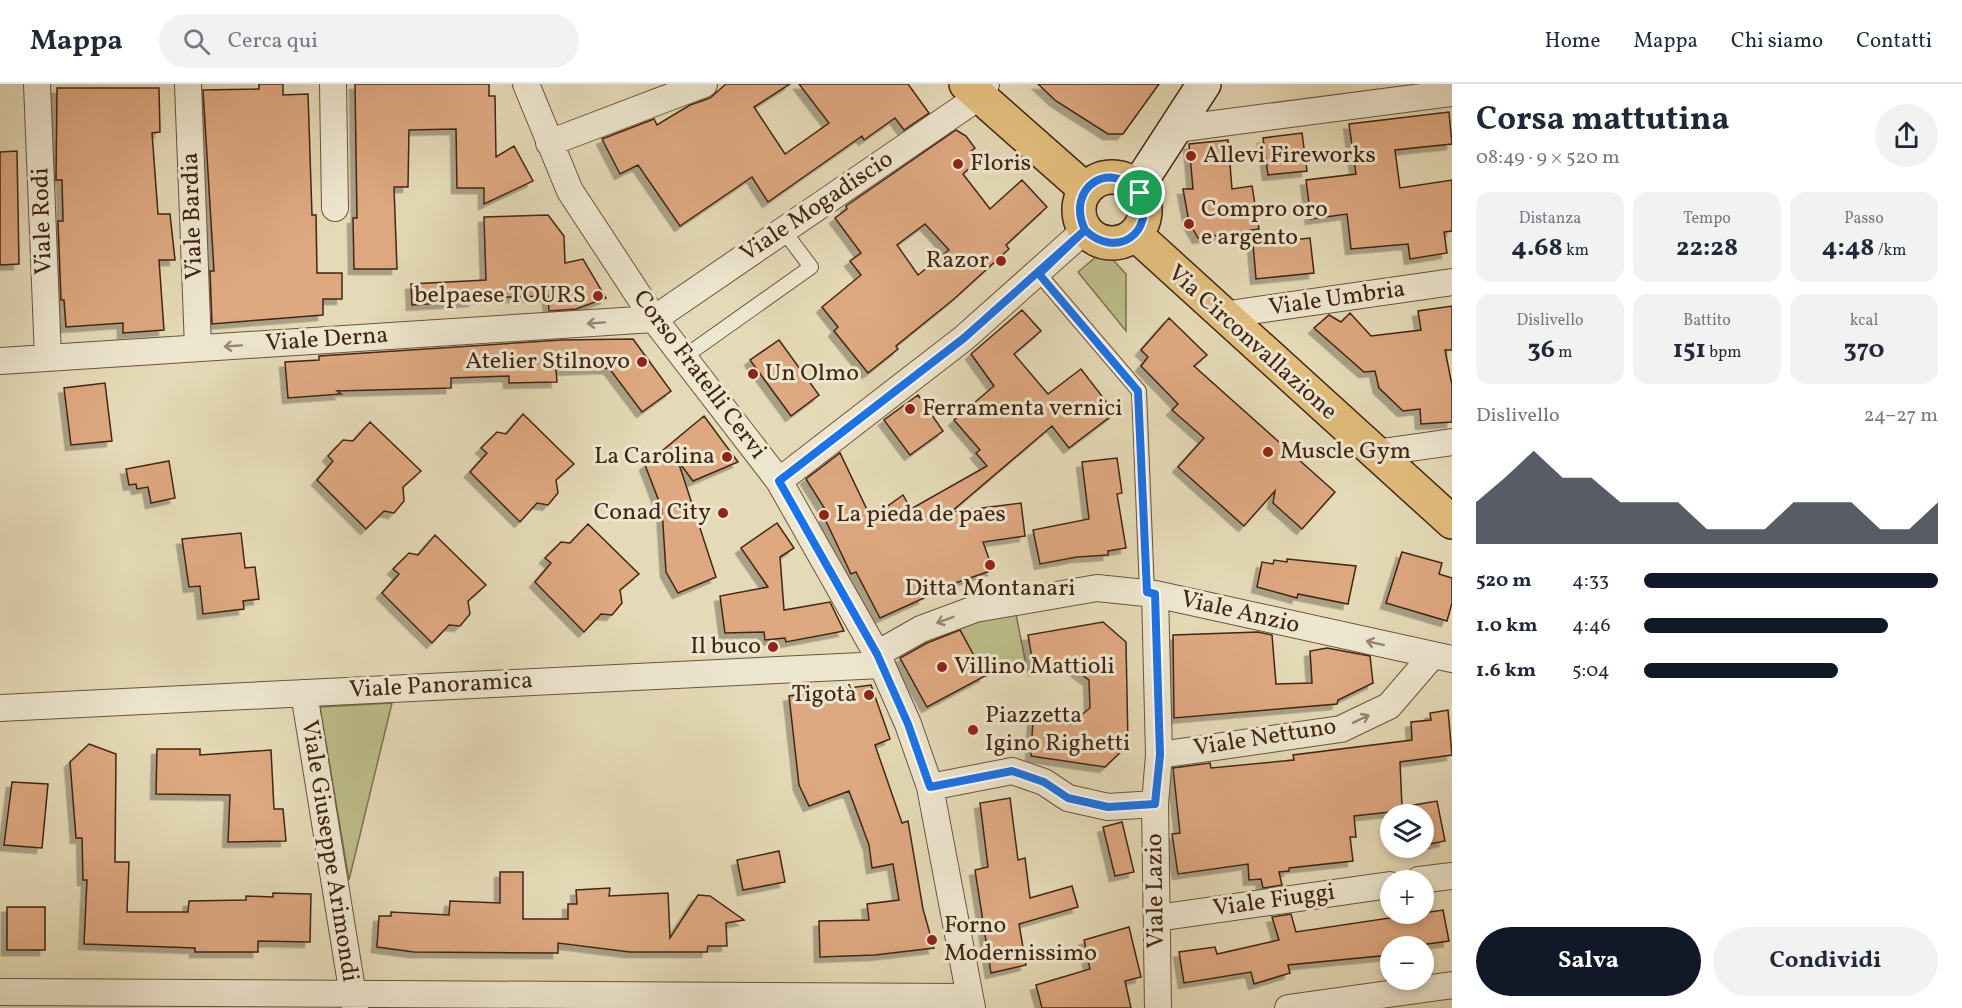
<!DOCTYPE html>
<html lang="it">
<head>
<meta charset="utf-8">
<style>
	:root { --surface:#fff; --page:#f2f2f3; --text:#1f2937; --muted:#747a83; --line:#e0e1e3; --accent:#111827 }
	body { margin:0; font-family:Vollkorn,serif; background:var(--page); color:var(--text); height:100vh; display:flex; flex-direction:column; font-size:22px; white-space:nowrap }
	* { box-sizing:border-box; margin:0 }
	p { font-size:20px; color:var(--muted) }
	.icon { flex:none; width:33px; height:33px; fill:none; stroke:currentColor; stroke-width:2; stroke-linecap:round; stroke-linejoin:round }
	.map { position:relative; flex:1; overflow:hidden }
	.panel { display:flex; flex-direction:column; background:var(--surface); width:510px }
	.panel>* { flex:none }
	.tools { position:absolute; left:1380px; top:720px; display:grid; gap:12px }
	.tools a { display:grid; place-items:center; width:54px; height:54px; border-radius:50%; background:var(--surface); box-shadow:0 3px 9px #0003; font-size:30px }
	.pin { position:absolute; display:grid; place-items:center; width:51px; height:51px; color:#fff; margin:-26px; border:3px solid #fff; border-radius:50%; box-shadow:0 2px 6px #0007 }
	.round { display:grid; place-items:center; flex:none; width:63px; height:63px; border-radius:32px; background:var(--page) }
	.headline { display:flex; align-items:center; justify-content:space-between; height:102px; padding:0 24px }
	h1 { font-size:33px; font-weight:700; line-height:45px }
	.figures { display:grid; grid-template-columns:repeat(3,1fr); gap:9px; height:102px; padding:6px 24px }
	.figures div { display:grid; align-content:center; border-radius:15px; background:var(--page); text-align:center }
	.figures b { font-size:26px; font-weight:700 }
	.figures small { font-size:16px; font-weight:400 }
	.figures p { font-size:16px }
	.chart { height:168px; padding:12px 24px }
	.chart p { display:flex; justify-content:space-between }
	.chart svg { width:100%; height:108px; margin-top:6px; fill:var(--accent); opacity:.7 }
	.cta { display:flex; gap:12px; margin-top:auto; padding:12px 24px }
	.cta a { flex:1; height:69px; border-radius:36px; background:var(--accent); color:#fff; font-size:24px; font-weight:700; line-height:69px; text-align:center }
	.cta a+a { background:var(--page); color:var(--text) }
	ul { padding:0 24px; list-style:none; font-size:20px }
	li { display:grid; grid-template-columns:96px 72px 1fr; align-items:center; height:45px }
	li i { height:15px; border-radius:8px; background:var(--accent) }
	header { display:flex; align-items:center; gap:36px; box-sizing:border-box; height:84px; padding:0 30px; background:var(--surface); border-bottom:2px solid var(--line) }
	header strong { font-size:28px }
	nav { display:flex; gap:33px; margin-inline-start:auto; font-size:21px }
	.search { width:420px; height:54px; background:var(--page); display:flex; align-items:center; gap:15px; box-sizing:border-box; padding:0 21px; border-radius:33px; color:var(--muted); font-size:22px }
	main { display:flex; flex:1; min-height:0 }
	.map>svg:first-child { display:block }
	.green { fill:#bcbd89; stroke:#80714e; stroke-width:1.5 }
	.building { fill:#dea881; stroke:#432512; stroke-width:1.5; fill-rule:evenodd; filter:url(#shadow) }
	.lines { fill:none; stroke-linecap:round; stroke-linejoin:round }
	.lane-casing { stroke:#6c523b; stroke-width:16 }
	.street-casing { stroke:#6c523b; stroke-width:28 }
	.secondary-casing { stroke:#432512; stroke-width:36 }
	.primary-casing { stroke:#432512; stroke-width:36 }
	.lane { stroke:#eee7d0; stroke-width:14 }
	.street { stroke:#eee7d0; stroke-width:26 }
	.secondary { stroke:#eee7d0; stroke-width:33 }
	.primary { stroke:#e2bd7c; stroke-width:33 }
	.oneway { stroke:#988671 }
	.route-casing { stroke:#fff; stroke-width:12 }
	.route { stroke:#1a73e8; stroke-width:8 }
	.poi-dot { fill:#8f2418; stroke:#eee7d0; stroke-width:2 }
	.labels { text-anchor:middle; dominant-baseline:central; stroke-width:6; stroke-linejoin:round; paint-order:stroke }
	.poi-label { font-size:24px; fill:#432512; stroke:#eee7d0; text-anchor:start }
	.street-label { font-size:24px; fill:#432512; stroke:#eee7d0 }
</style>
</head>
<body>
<header>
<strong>Mappa</strong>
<div class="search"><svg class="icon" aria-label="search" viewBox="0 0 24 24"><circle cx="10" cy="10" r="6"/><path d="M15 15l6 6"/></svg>Cerca qui</div>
<nav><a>Home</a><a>Mappa</a><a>Chi siamo</a><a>Contatti</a></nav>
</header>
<main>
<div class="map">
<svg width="1452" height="924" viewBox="0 0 1452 924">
	<defs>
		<filter id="shadow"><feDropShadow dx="-5.5" dy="5.5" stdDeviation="0" flood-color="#0004"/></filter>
	</defs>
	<rect width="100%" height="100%" fill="#e5dab7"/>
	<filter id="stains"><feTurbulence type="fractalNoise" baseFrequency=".00333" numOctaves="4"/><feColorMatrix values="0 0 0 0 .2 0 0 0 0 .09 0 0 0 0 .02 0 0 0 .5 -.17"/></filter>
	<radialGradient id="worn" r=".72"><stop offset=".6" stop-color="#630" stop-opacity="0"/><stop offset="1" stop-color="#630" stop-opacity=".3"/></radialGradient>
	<path class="green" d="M 1104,166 L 1126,190 L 1126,247 L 1078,188 Z
		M 1016,530 L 1027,586 L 985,592 L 958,542 Z
		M 392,619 L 349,796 L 320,623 Z"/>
	<path class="building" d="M 259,0 L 283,0 L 283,11 L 308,10 L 312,131 L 316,131 L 317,189 L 342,189 L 342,215 L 323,215 L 323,231 L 212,240 L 210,187 L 214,187 L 203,6 L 259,5 Z
		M 355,0 L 489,0 L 489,12 L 495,12 L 496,73 L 514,62 L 533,97 L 484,120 L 484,104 L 457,104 L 456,45 L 409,46 L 408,103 L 394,103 L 397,185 L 354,185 L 353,134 L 357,134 Z
		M 726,0 L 790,0 L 754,23 L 785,70 L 829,39 L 799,0 L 908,0 L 929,29 L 904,46 L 895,34 L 864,56 L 862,52 L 768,118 L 752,93 L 680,142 L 638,81 L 620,90 L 602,55 L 654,35 L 657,41 L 690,21 L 710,14 Z
		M 1038,0 L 1159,0 L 1123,50 L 1108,50 L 1056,17 Z
		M 57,4 L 159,4 L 160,48 L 152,49 L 158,130 L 170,130 L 175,176 L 159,176 L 164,246 L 123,249 L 123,239 L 66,243 L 64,216 L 61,216 L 58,137 L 63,137 L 62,96 L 56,96 Z
		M 1449,28 L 1452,60 L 1395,66 L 1400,104 L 1452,96 L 1452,147 L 1444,148 L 1447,169 L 1410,175 L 1408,160 L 1351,165 L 1347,130 L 1311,135 L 1306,96 L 1356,90 L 1349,40 Z
		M 956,46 L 966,52 L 975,64 L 970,68 L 977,77 L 963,90 L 990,125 L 1022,96 L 1047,123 L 1006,161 L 1009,165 L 954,215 L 896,262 L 898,265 L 868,289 L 834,247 L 838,243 L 822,223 L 861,191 L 850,177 L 861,169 L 835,134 L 847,125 L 846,122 ZM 925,140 L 949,166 L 918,191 L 897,161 Z
		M 1302,49 L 1307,87 L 1268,91 L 1263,54 Z
		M 1228,56 L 1232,105 L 1252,102 L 1259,145 L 1198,154 L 1189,138 L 1183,105 L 1193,105 L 1189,60 Z
		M 17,67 L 19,180 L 0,181 L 0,68 Z
		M 548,131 L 564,152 L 565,179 L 583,175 L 606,214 L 576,225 L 549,227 L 548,212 L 474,214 L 474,217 L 412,221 L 411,200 L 486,196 L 484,133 Z
		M 1310,154 L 1314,189 L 1256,195 L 1253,160 Z
		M 1452,222 L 1452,266 L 1445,266 L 1452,301 L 1452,338 L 1421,340 L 1420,325 L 1403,327 L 1379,304 L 1375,287 L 1364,288 L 1314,244 L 1329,231 L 1341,238 L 1350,229 L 1371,252 L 1421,246 L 1418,227 Z
		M 1022,226 L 1041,247 L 1014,270 L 1048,310 L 1081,285 L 1115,329 L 1069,364 L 1052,342 L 951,428 L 1021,419 L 1025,452 L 983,458 L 993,486 L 923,510 L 924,514 L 880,534 L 856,488 L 851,490 L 824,433 L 828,430 L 806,395 L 840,369 L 871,434 L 903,411 L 911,425 L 987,382 L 976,369 L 980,366 L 954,336 L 994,302 L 971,270 Z
		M 1169,234 L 1207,271 L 1194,282 L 1335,408 L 1302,445 L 1273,419 L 1275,407 L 1244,442 L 1178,383 L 1204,354 L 1172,326 L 1178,320 L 1141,282 L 1148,273 L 1141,266 Z
		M 633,255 L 671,307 L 642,328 L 609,284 L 556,286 L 557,298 L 509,299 L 509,292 L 451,294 L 451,304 L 337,307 L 341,310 L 288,314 L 285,278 L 319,276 L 319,272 L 561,256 Z
		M 779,256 L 819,311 L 791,332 L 750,276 Z
		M 105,299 L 112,357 L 71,361 L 64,304 Z
		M 918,311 L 943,347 L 910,371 L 884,336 Z
		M 523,330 L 574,380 L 556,396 L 558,409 L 548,421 L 537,419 L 520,438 L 470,388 L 487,369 L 481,364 L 497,348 L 506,350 Z
		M 704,332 L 738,378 L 693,397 L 678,377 L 716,493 L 678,509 L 666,488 L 662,425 L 645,381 Z
		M 370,338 L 421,387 L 403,403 L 404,417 L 394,429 L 384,427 L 366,445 L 317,396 L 333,377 L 328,372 L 343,356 L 353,357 Z
		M 1117,374 L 1122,409 L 1117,410 L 1126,464 L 1108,467 L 1108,471 L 1077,473 L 1040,480 L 1033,446 L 1089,435 L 1082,378 Z
		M 169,377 L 175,414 L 151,419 L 148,403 L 137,405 L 136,400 L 129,401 L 126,385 Z
		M 777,439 L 794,464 L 780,473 L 784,526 L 830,518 L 844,547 L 786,558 L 785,554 L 765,556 L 764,548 L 725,549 L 720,512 L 768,503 L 741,464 Z
		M 588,440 L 639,490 L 620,506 L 622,519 L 612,531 L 601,530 L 584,548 L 535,498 L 551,479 L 545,474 L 561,458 L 570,459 Z
		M 241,449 L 245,484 L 255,483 L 259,515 L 243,517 L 244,525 L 203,530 L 200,502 L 189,503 L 182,455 Z
		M 435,451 L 486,501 L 468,517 L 470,530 L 460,542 L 449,541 L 432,559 L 382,509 L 399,490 L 393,485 L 409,469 L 418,471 Z
		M 1402,468 L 1442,479 L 1439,490 L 1452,494 L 1452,519 L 1447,537 L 1386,519 Z
		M 1287,475 L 1356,482 L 1348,520 L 1298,510 L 1297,514 L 1257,503 L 1262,478 L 1273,480 L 1274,476 L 1287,478 Z
		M 1103,538 L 1126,558 L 1128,661 L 1105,683 L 1031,672 L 1033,635 L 1070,640 L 1090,624 L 1089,596 L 1068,581 L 1034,586 L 1028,551 Z
		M 960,546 L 985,592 L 927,623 L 900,574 L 927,559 Z
		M 1258,548 L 1272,551 L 1276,600 L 1312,599 L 1310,567 L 1327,564 L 1370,572 L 1373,599 L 1338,616 L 1337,620 L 1174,634 L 1173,551 Z
		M 871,601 L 890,655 L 875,661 L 902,739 L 908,737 L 923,825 L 934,864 L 875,871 L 820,873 L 819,837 L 869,836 L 867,820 L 899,816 L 893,780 L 872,784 L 869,761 L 849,707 L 809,722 L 799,701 L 789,612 Z
		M 1448,626 L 1452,671 L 1400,678 L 1402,723 L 1437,717 L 1445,757 L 1424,761 L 1424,730 L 1391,730 L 1390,728 L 1354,732 L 1356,753 L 1350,753 L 1353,777 L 1289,784 L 1289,787 L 1279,788 L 1282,801 L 1263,804 L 1261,795 L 1249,796 L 1248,780 L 1178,790 L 1172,750 L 1180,749 L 1173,684 L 1210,679 L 1211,684 L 1294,676 L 1293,671 L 1412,656 L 1411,638 L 1431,636 L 1430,629 Z
		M 89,660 L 116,670 L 115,778 L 129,778 L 127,828 L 188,828 L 189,817 L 246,816 L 246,812 L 273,813 L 273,809 L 311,810 L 310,858 L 258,857 L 258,868 L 195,868 L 195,864 L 84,860 L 87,796 L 83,796 L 82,754 L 76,754 L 70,678 Z
		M 157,665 L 200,665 L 200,671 L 271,666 L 274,725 L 283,725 L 286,757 L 228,758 L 230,711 L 156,710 Z
		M 12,698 L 48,700 L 42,764 L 4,761 Z
		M 1010,714 L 1018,776 L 1025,774 L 1030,814 L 1072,802 L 1078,823 L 1019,840 L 1026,881 L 991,889 L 975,786 L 988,783 L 980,719 Z
		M 1122,738 L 1134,788 L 1115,792 L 1103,743 Z
		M 779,767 L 785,798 L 743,806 L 737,776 Z
		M 500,788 L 523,788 L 523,835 L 568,835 L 568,820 L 577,820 L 576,806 L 610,804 L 609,812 L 668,809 L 670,854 L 698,811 L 710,812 L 744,836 L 726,839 L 727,862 L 708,862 L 707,868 L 630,868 L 558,859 L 558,869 L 414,868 L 377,863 L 379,832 L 391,832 L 391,828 L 449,831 L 450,817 L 500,819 Z
		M 7,823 L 45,823 L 45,866 L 7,866 Z
		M 1443,826 L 1449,857 L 1413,862 L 1390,862 L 1390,871 L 1288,881 L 1290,889 L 1254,900 L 1251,888 L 1184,899 L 1179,868 L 1215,863 L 1217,870 L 1279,856 L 1272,833 L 1291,830 L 1296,848 Z
		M 1129,843 L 1141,893 L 1125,897 L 1131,924 L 1042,924 L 1036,901 L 1090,885 L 1084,856 Z"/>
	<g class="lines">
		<defs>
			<path id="lane" d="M 1039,190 L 1139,307 L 1147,508
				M 684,273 L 811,183 L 783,146"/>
			<path id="street" d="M 37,0 L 48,274
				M 188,0 L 198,264
				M 333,0 L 335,124
				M 526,0 L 570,107 L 654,235 L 779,397 L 877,570 L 908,640 L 930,703 L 972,924
				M 1176,45 L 1452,9
				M 549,59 L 704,0
				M 1222,231 L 1452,198
				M 0,277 L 654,235 L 980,12 L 986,0
				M 1375,369 L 1452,358
				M 779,397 L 964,254 L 1085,146
				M 1155,510 L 1159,671 L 1155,720 L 1158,924
				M 877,570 L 921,545 L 975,525 L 1097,504 L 1155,510 L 1452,575
				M 304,609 L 355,924
				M 0,624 L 882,581
				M 1159,671 L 1341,645 L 1389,622 L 1432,572
				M 930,703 L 1012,687 L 1044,698 L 1068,714 L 1108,723 L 1155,720
				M 1419,796 L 1452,792
				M 1157,834 L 1390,801
				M 0,908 L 969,913
				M 1288,924 L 1452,901"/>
			<path id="secondary" d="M 1133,100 L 1143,94 L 1204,0"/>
			<path id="primary" d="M 966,0 L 1086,106
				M1079 126a33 33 0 1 1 66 0a33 33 0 1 1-66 0Z
				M 1135,150 L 1452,438"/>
		</defs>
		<use href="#lane" class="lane-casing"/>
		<use href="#street" class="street-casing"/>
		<use href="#secondary" class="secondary-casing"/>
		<use href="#primary" class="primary-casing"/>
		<use href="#lane" class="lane"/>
		<use href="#street" class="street"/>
		<use href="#secondary" class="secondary"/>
		<use href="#primary" class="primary"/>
	</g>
	<defs><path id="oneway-shaft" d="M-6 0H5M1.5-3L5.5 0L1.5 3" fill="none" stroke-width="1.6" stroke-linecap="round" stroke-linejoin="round" transform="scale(1.5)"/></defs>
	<g class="oneway">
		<use href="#oneway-shaft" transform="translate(596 239) rotate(176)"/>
		<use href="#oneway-shaft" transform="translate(233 262) rotate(176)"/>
		<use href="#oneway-shaft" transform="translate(945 536) rotate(160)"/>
		<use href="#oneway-shaft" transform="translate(1375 559) rotate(-167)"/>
		<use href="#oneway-shaft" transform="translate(1361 635) rotate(-26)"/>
	</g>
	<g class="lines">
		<defs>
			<path id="route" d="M 1140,109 C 1156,149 1116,176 1085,146 L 964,254 L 779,397 L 877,570 L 908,640 L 930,703 L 1012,687 L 1044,698 L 1068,714 L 1108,723 L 1155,720 L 1160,671 L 1155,510 L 1147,508 L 1138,307 L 1039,190 L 1085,146 C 1065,104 1109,74 1140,109"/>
		</defs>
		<use href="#route" class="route-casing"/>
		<use href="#route" class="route"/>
	</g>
	<g class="poi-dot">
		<circle cx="1191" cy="72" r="6"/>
		<circle cx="958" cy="80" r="6"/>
		<circle cx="1189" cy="140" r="6"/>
		<circle cx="1001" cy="177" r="6"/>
		<circle cx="598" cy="212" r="6"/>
		<circle cx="642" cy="278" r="6"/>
		<circle cx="753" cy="290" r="6"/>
		<circle cx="910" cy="325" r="6"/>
		<circle cx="1268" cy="368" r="6"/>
		<circle cx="727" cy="373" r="6"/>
		<circle cx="723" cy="429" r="6"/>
		<circle cx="824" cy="431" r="6"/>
		<circle cx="990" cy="481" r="6"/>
		<circle cx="773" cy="563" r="6"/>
		<circle cx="942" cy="583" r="6"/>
		<circle cx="869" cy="611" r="6"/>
		<circle cx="973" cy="646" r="6"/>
		<circle cx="932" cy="856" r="6"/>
	</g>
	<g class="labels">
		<g class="poi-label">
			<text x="1203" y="72">Allevi Fireworks</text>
			<text x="970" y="80">Floris</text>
			<text x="1201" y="126">Compro oro<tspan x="1201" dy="28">e argento</tspan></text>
			<text x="989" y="177" text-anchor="end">Razor</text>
			<text x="586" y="212" text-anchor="end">belpaese TOURS</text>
			<text x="630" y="278" text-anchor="end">Atelier Stilnovo</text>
			<text x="765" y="290">Un Olmo</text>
			<text x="922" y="325">Ferramenta vernici</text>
			<text x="1280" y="368">Muscle Gym</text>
			<text x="715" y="373" text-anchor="end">La Carolina</text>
			<text x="711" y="429" text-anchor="end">Conad City</text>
			<text x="836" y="431">La pieda de paes</text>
			<text x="990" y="505" text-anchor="middle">Ditta Montanari</text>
			<text x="761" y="563" text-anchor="end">Il buco</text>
			<text x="954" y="583">Villino Mattioli</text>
			<text x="857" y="611" text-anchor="end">Tigotà</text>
			<text x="985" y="632">Piazzetta<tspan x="985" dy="28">Igino Righetti</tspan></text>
			<text x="944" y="842">Forno<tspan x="944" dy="28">Modernissimo</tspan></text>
		</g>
		<g class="street-label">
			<text transform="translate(817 123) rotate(-34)">Viale Mogadiscio</text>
			<text transform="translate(193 132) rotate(-92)">Viale Bardia</text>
			<text transform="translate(43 137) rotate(-92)">Viale Rodi</text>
			<text transform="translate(1337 215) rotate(-8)">Viale Umbria</text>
			<text transform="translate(327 256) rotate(-4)">Viale Derna</text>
			<text transform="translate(1252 259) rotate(42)">Via Circonvallazione</text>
			<text transform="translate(699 291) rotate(53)">Corso Fratelli Cervi</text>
			<text transform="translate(1240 529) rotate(13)">Viale Anzio</text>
			<text transform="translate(441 602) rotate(-3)">Viale Panoramica</text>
			<text transform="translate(1265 654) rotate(-9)">Viale Nettuno</text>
			<text transform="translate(329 767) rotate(81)">Viale Giuseppe Arimondi</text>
			<text transform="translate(1156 807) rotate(-91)">Viale Lazio</text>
			<text transform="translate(1274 817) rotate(-8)">Viale Fiuggi</text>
		</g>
	</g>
	<rect width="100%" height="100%" filter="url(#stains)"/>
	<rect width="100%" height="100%" fill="url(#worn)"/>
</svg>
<div class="tools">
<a><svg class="icon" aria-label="layers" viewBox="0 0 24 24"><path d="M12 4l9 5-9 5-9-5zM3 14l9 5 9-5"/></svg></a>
<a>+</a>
<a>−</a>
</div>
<div class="pin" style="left:1140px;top:109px;background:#1e9e55"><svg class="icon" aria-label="arrive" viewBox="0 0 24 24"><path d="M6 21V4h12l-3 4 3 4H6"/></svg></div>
</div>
<section class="panel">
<div class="headline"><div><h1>Corsa mattutina</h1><p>08:49 · 9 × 520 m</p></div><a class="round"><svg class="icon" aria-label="share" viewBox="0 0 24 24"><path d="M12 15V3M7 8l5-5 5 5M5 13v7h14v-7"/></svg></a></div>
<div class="figures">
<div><p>Distanza</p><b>4.68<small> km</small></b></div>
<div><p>Tempo</p><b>22:28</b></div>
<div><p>Passo</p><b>4:48<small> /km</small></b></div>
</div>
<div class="figures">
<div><p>Dislivello</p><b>36<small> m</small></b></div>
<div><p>Battito</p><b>151<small> bpm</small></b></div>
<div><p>kcal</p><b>370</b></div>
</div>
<div class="chart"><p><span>Dislivello</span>24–27 m</p>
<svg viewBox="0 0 160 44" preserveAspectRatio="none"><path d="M0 44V27L10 17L20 6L30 17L40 17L50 27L60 27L70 27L80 38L90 38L100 38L110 27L120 27L130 27L140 38L150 38L160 27V44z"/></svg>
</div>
<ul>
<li><b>520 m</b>4:33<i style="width:100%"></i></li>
<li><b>1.0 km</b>4:46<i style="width:83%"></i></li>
<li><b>1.6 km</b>5:04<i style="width:66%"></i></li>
</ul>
<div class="cta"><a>Salva</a><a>Condividi</a></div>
</section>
</main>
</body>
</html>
